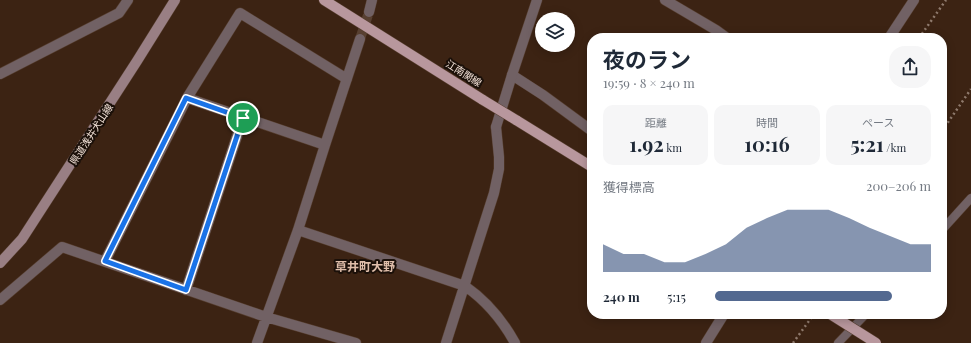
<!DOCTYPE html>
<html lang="ja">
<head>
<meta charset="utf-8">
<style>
	:root { --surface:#fff; --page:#f6f6f7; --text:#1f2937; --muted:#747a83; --accent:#536990 }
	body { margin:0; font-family:"Playfair Display","Noto Sans JP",serif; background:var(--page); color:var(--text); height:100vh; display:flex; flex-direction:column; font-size:15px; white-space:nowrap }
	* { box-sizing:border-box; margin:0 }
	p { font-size:13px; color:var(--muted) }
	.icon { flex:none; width:22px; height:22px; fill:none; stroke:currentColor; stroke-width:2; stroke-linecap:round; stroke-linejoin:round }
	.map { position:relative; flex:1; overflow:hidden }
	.panel { position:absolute; left:587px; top:33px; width:360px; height:286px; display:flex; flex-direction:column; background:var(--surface); border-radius:16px; box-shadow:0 2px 10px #0003 }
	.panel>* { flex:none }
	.controls { position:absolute; left:535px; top:12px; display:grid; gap:8px }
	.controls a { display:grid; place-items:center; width:40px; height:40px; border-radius:50%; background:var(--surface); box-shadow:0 2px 10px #0003; font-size:20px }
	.pin { position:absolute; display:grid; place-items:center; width:34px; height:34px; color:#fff; margin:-17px; border:2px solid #fff; border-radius:50%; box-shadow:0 1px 4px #0007 }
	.round { display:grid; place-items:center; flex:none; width:42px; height:42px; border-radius:16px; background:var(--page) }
	.headline { display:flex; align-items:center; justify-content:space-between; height:68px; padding:0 16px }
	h1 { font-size:22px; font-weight:700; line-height:30px }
	.stats { display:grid; grid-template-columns:repeat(3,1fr); gap:6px; height:68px; padding:4px 16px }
	.stats div { display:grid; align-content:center; border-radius:10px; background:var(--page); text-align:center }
	.stats b { font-size:20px; font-weight:700 }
	.stats small { font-size:11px; font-weight:400 }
	.stats p { font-size:11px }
	.chart { height:112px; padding:8px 16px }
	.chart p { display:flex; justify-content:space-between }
	.chart svg { width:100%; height:72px; margin-top:4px; fill:var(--accent); opacity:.7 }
	ul { padding:0 16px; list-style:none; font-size:13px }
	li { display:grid; grid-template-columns:64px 48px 1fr; align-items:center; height:30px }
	li i { height:10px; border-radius:5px; background:var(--accent) }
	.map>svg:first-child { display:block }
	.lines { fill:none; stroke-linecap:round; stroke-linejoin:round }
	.minor-tunnel { stroke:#584031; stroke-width:10; stroke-dasharray:10 5; stroke-linecap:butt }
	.service-casing { stroke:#563e2f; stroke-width:9 }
	.minor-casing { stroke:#563e2f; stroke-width:11 }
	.tertiary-casing { stroke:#563e2f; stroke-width:11 }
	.secondary-casing { stroke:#563e2f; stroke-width:11 }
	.primary-casing { stroke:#563e2f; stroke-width:11 }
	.path { stroke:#8f7a6d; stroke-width:2.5; stroke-dasharray:2 3; stroke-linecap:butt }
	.service { stroke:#716164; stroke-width:8 }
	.minor { stroke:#716164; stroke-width:10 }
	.tertiary { stroke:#716164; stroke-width:10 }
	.secondary { stroke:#997f84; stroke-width:10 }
	.primary { stroke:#b8979d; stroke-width:10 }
	.primary-bridge-casing { stroke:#563e2f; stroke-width:11; stroke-linecap:butt }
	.primary-bridge { stroke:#b8979d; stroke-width:10 }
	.route-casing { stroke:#fff; stroke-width:8 }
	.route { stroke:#1a73e8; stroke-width:5 }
	.labels { text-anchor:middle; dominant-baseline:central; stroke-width:4; stroke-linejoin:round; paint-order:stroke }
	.street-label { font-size:10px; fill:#f5e4da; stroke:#1b1009 }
	.quarter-label { font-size:12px; font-weight:bold; fill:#e0beaa; stroke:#1b1009 }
</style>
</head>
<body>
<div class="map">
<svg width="971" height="343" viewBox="0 0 971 343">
	<rect width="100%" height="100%" fill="#3c2313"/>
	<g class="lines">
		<path class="minor-tunnel" d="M 360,39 L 369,12"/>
		<defs>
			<path id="service" d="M 942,230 L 971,198
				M 838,343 L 866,314"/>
			<path id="minor" d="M 665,0 L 716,30 L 727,38
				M 369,12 L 372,0
				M 889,38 L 914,0
				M 0,74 L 119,13 L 128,0
				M 512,75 L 543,95 L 592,131
				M 187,98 L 325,145
				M 298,230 L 465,286 C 485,300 503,321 515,343
				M 105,261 L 187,98 L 240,13 L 347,79
				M 186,290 L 243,118
				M 0,300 L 62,247 L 266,317 L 356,343
				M 257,343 L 298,230 L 325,145 L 360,39
				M 446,343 L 494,193 L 499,169 L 499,157 L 496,127
				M 706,343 L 724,314"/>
			<path id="tertiary" d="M 496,127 L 512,75 L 537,0"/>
			<path id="secondary" d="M 0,263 L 22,239 L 137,61 L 175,0"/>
			<path id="primary" d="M 324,0 L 483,100
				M 516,120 L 592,167"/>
		</defs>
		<use href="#service" class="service-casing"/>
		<use href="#minor" class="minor-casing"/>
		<use href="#tertiary" class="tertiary-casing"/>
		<use href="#secondary" class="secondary-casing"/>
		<use href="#primary" class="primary-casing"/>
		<path class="path" d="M 919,38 L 946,0
			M 942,131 L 971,89
			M 793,343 L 814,314"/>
		<use href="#service" class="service"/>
		<use href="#minor" class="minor"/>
		<use href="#tertiary" class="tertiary"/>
		<use href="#secondary" class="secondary"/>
		<use href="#primary" class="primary"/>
		<defs>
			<path id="primary-bridge" d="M 483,100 L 516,120
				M 830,314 L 876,343"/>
		</defs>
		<use href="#primary-bridge" class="primary-bridge-casing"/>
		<use href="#primary-bridge" class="primary-bridge"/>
	</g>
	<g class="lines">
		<defs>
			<path id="route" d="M 186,98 L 243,118 L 186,290 L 105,261 Z"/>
		</defs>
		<use href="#route" class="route-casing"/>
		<use href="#route" class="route"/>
	</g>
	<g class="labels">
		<g class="street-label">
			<text transform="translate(464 73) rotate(32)">江南関線</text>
			<text transform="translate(91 134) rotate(-57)">県道浅井犬山線</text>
		</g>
		<g class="quarter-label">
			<text x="365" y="266">草井町大野</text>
		</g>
	</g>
</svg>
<div class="controls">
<a><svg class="icon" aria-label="layers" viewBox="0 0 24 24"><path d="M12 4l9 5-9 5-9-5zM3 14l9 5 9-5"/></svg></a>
</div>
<div class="pin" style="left:243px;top:118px;background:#1e9e55"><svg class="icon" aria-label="arrive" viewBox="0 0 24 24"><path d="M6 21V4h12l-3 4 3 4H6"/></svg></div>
<section class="panel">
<div class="headline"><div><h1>夜のラン</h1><p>19:59 · 8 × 240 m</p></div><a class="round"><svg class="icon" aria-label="share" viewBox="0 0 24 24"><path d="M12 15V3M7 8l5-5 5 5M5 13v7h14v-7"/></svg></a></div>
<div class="stats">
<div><p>距離</p><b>1.92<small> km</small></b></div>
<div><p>時間</p><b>10:16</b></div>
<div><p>ペース</p><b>5:21<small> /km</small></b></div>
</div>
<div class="chart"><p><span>獲得標高</span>200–206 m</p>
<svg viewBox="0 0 160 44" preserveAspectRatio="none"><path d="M0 44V27L10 33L20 33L30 38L40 38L50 33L60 27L70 17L80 11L90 6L100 6L110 6L120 11L130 17L140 22L150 27L160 27V44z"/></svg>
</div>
<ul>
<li><b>240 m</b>5:15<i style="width:82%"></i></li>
</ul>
</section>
</div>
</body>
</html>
